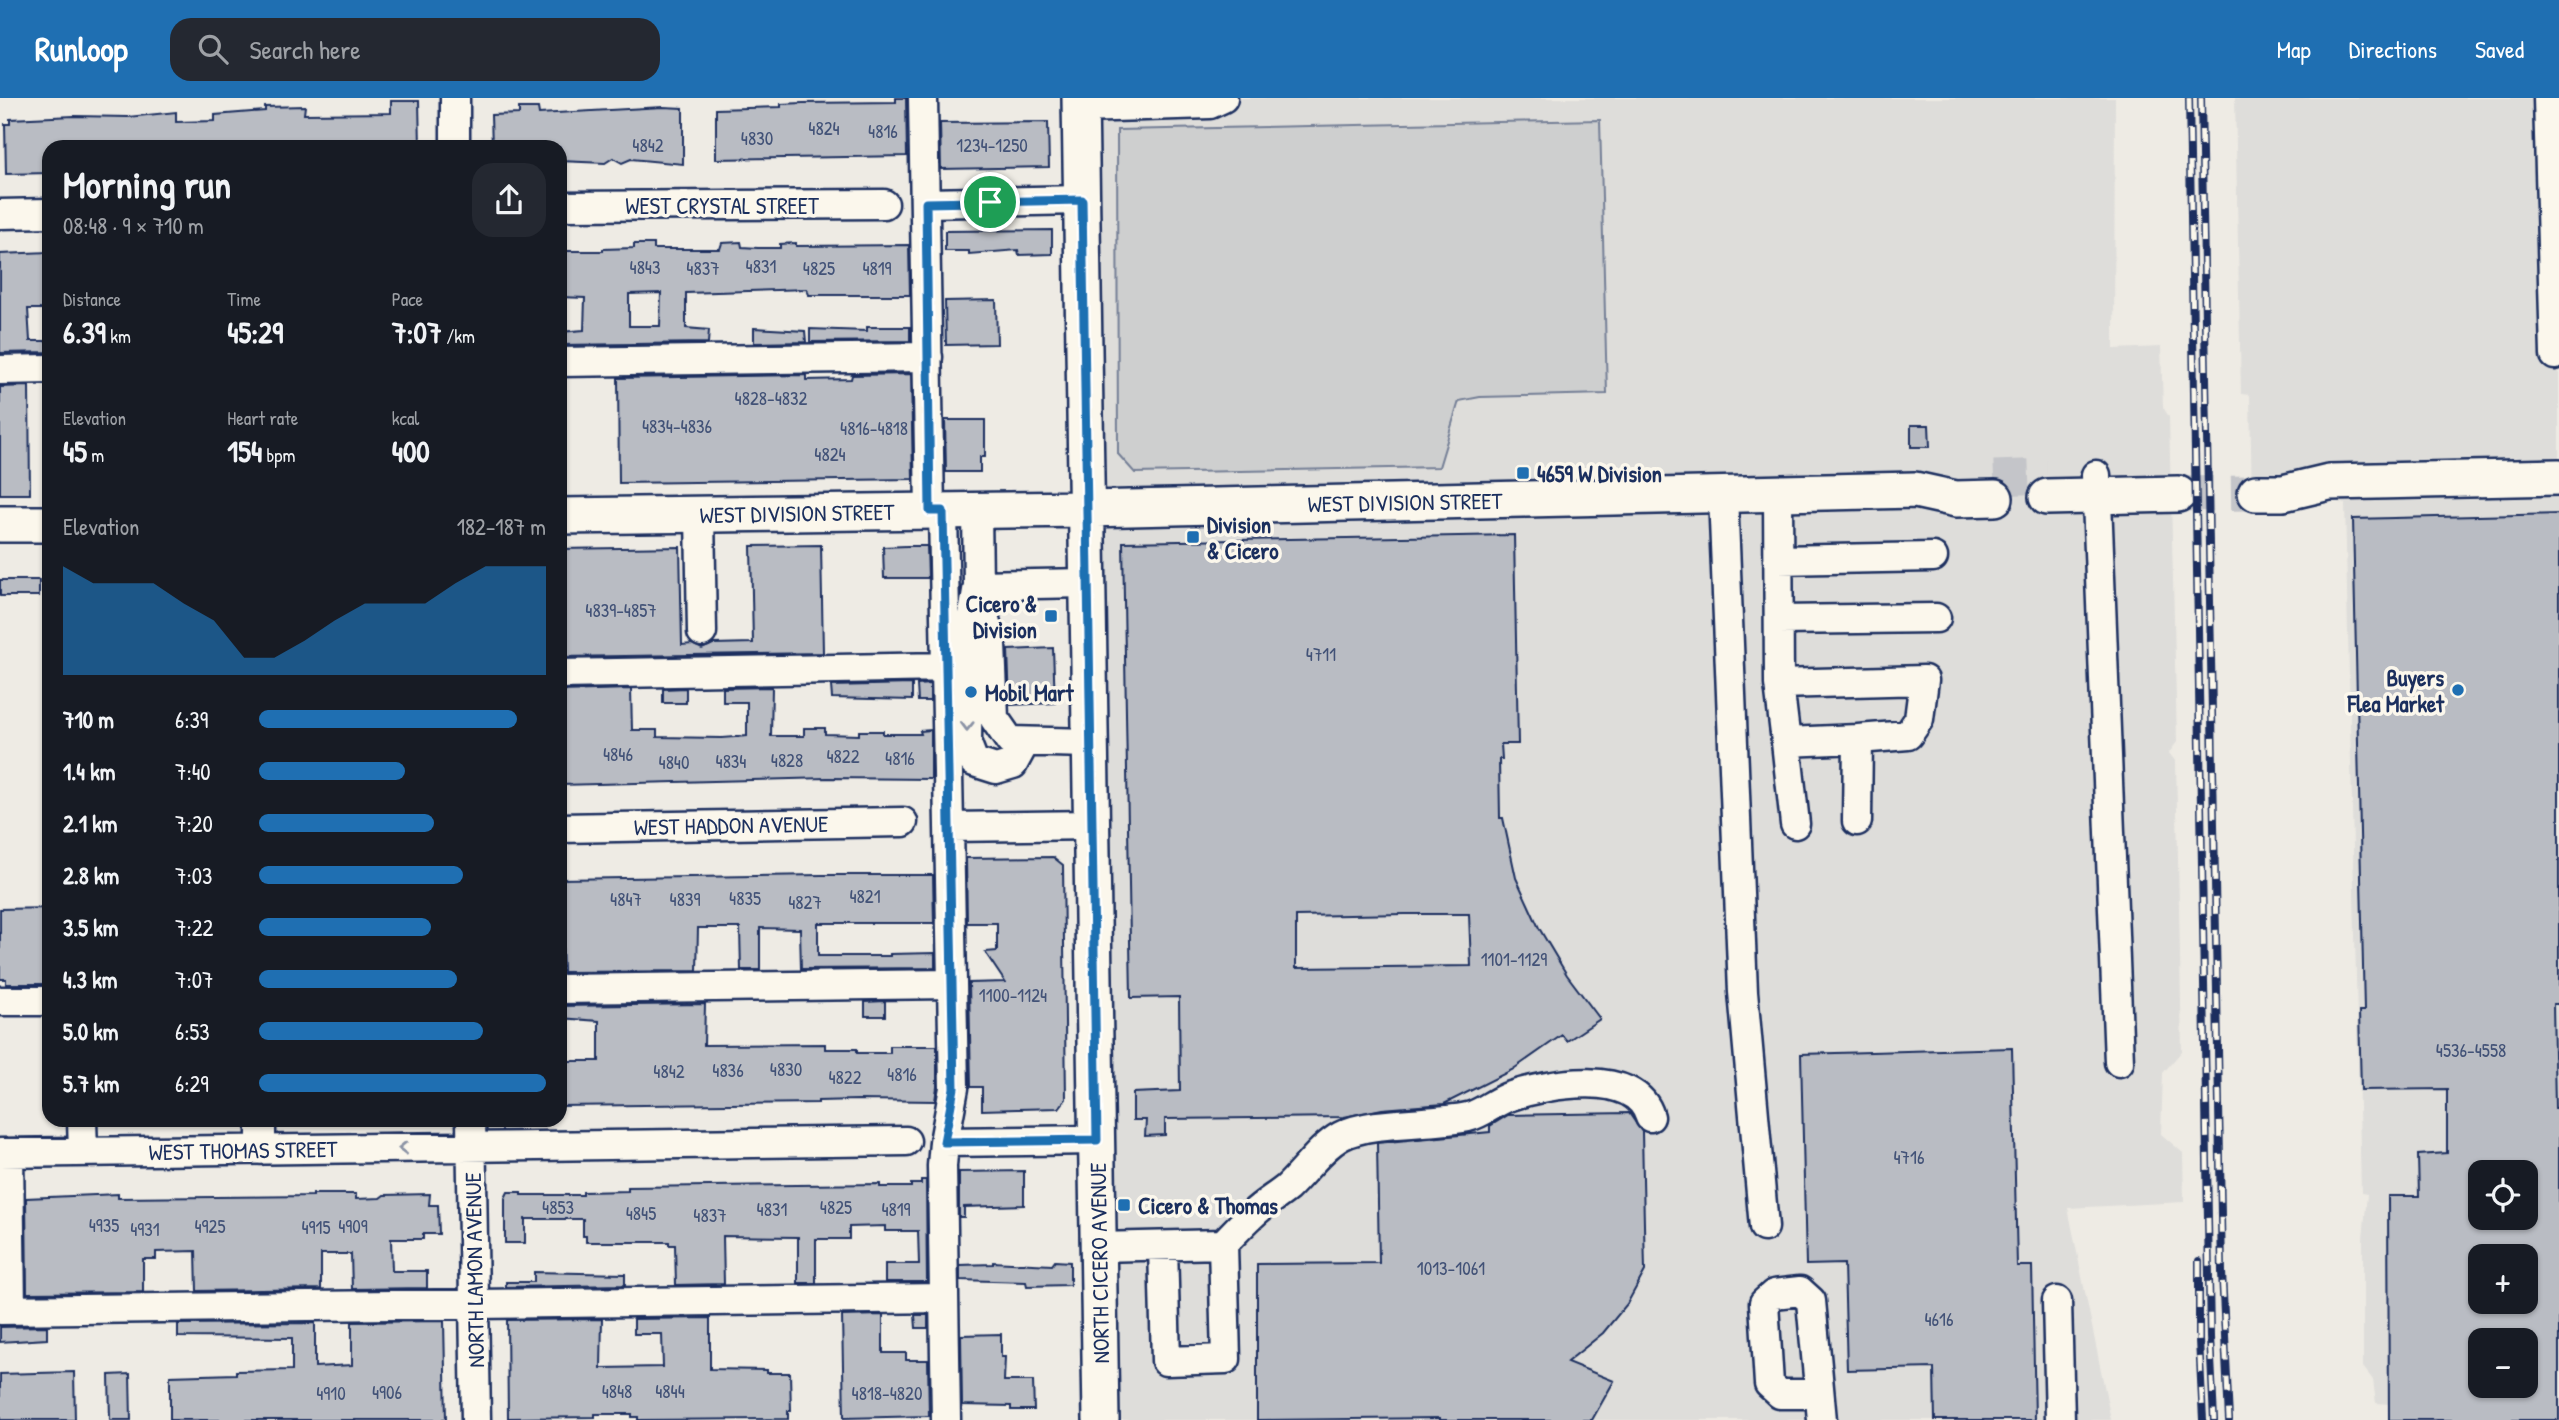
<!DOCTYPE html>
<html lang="en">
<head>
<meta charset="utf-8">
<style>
	:root { --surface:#171b24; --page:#242831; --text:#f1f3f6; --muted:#9ea1a6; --accent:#1f6fb2 }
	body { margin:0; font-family:"Patrick Hand",sans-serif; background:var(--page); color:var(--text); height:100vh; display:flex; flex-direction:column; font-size:26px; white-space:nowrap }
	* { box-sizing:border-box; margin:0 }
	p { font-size:23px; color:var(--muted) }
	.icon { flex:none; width:38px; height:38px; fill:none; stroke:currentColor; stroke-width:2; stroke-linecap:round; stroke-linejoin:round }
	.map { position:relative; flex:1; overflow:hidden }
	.drawer { position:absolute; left:42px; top:42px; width:525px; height:987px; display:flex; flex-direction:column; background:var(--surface); border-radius:21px; box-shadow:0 2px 5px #0004 }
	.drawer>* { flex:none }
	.buttons { position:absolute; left:2468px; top:1062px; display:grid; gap:14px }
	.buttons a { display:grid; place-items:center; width:70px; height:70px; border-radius:14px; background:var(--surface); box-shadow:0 2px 5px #0004; font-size:35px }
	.pin { position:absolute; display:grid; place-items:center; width:60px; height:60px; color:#fff; margin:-30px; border:4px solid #fff; border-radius:50%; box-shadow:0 2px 7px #0007 }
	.round { display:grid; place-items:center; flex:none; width:74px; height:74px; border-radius:21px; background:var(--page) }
	.head { display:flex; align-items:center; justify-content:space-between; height:119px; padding:0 21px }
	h1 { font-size:38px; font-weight:800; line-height:52px }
	.stats { display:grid; grid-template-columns:repeat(3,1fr); gap:10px; height:119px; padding:7px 21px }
	.stats div { display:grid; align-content:center }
	.stats b { font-size:30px; font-weight:800 }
	.stats small { font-size:19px; font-weight:400 }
	.stats p { font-size:19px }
	.chart { height:196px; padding:14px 21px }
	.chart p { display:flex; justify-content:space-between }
	.chart svg { width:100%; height:126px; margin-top:7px; fill:var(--accent); opacity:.7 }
	ul { padding:0 21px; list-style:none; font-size:23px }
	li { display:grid; grid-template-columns:112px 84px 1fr; align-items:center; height:52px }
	li i { height:18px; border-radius:9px; background:var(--accent) }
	header { display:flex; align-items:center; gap:42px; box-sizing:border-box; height:98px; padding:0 35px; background:var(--accent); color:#fff }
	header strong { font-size:33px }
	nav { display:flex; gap:38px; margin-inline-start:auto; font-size:24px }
	.search { width:490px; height:63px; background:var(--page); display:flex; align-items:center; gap:18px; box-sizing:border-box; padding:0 24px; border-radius:21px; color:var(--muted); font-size:26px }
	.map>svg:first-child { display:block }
	.built { fill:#deddda; fill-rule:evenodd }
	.green { fill:#cecfcf; stroke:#747f96; stroke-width:2 }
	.building { fill:#b9bcc3; stroke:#1b2f5e; stroke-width:2; fill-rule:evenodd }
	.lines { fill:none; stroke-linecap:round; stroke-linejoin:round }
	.major-tunnel { stroke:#c4c5c9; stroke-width:35; stroke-dasharray:35 18; stroke-linecap:butt }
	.minor-casing { stroke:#1b2f5e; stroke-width:33 }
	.major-casing { stroke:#1b2f5e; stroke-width:40 }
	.minor { stroke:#fbf7ec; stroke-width:28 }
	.major { stroke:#fbf7ec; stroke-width:35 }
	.rail-casing { stroke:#1b2f5e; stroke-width:8 }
	.rail { stroke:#fbf7ec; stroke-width:5; stroke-dasharray:16; stroke-linecap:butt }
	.oneway { stroke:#8b93a5 }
	.route-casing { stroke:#fff; stroke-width:14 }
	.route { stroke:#1f6fb2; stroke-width:9 }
	.poi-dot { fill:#1f6fb2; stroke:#fbf7ec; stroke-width:2.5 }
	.labels { text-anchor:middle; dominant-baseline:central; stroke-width:7; stroke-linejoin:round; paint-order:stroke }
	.number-label { font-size:19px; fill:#425277 }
	.street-label { font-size:23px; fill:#1b2f5e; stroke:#fbf7ec }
	.poi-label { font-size:23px; font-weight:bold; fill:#1b2f5e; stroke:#fbf7ec; text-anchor:start }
</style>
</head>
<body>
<header>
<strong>Runloop</strong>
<div class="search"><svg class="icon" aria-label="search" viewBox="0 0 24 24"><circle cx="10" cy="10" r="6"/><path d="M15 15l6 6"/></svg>Search here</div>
<nav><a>Map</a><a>Directions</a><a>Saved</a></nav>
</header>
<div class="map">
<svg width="2559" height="1322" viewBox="0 0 2559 1322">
	<rect width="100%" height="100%" fill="#eeebe4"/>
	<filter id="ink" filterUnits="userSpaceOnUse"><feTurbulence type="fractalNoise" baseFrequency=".0143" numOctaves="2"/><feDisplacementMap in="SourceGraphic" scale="14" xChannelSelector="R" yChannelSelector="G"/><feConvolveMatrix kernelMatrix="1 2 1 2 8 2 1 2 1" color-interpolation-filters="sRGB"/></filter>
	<g filter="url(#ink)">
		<path class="built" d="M 1098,0 L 2115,0 L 2114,251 L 2161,249 L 2163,309 L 2169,319 L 2177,644 L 2169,655 L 2176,664 L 2182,953 L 2163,975 L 2161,1036 L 2183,1055 L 2184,1104 L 2068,1110 L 2111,1322 L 1116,1322 Z
			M 2235,0 L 2559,0 L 2559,1322 L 2389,1322 L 2389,1306 L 2376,1305 L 2373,1282 L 2363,1269 L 2363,1141 L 2367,1096 L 2361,1095 L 2345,406 L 2335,403 L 2252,404 L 2250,297 L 2241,296 ZM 2480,1074 L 2525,1074 L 2525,1120 L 2480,1120 ZM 2480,1158 L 2525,1158 L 2525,1204 L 2480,1204 ZM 2480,1242 L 2525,1242 L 2525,1288 L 2480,1288 Z"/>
		<path class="green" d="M 1600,22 L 1607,296 L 1480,299 L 1459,303 L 1439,369 L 1135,375 L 1118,356 L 1117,32 Z"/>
		<path class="building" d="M 896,0 L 906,0 L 907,58 L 716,61 L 716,11 L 781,9 L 781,6 L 803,5 L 896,4 Z
			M 391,3 L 419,3 L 420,49 L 49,49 L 49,75 L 6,76 L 5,26 L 10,26 L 10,21 L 74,18 L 128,19 L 176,14 L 176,24 L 215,23 L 215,17 L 265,13 L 265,9 L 305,8 L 304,16 L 391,15 Z
			M 663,9 L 683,10 L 683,66 L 631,61 L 622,65 L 613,60 L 605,65 L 560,63 L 560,49 L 492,49 L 491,17 L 519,16 L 519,10 L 538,10 L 539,16 Z
			M 1048,24 L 1049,69 L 941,71 L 940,25 Z
			M 1052,132 L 1052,156 L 1019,157 L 1018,152 L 969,156 L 969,153 L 945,153 L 945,133 Z
			M 741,144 L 742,149 L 758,150 L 780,150 L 780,146 L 796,145 L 796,148 L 909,147 L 910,197 L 809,197 L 807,191 L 686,195 L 686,230 L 709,232 L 708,245 L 560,247 L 560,234 L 584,232 L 585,200 L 560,199 L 560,153 L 603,153 L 603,151 L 634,150 L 634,146 L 654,146 L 654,151 L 720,151 L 722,145 ZM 661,195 L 660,228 L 629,228 L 629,196 Z
			M 49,154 L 49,211 L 28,211 L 30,243 L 49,243 L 49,254 L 0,255 L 0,156 Z
			M 996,202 L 997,246 L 946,247 L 945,203 Z
			M 867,229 L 910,229 L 910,243 L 810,244 L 810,231 L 867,233 Z
			M 754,230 L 805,233 L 806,244 L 754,245 Z
			M 911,276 L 913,381 L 619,385 L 618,280 L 806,277 L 806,282 L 851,281 L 852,277 Z
			M 29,288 L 30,396 L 0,396 L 0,289 Z
			M 945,322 L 985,322 L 985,359 L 980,359 L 980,374 L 946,374 Z
			M 1911,327 L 1929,327 L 1930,349 L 1911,349 Z
			M 2559,416 L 2559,906 L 2553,906 L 2555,1010 L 2559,1010 L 2559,1322 L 2389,1322 L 2388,1098 L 2419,1098 L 2418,1057 L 2447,1055 L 2447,991 L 2361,992 L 2359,913 L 2364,913 L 2353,421 ZM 2480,1074 L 2525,1074 L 2525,1120 L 2480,1120 ZM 2480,1158 L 2525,1158 L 2525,1204 L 2480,1204 ZM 2480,1242 L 2525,1242 L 2525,1288 L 2480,1288 Z
			M 1514,437 L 1518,646 L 1501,646 L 1502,661 L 1499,661 L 1500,720 L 1503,720 L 1516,780 L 1539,830 L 1567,877 L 1600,921 L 1567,943 L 1562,937 L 1512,972 L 1444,1006 L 1382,1011 L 1344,1019 L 1165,1021 L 1165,1037 L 1145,1038 L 1146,1022 L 1133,1022 L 1133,995 L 1180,993 L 1179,899 L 1131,900 L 1123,444 ZM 1405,816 L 1469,816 L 1471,868 L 1296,870 L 1296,818 Z
			M 821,447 L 823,555 L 560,559 L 560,451 L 680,449 L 682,547 L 692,546 L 702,551 L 713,546 L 753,545 L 751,448 Z
			M 907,448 L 927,448 L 928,480 L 884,480 L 883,449 Z
			M 0,482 L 39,482 L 39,498 L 0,498 Z
			M 1053,550 L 1055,605 L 1010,607 L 1008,552 Z
			M 912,586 L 912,602 L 832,600 L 831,588 Z
			M 930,586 L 930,603 L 918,603 L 917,587 Z
			M 772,589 L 771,638 L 804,638 L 804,630 L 825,630 L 825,636 L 859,637 L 859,633 L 883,633 L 883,636 L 921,636 L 920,633 L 931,632 L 931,681 L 827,680 L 560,687 L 560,593 L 631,591 L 632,632 L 657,632 L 657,639 L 722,640 L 747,638 L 747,604 L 723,604 L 723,590 Z
			M 686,590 L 686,605 L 663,605 L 663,591 Z
			M 1053,759 L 1063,767 L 1066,1001 L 1059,1010 L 982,1012 L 982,989 L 971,989 L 969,885 L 1005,884 L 985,854 L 997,853 L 997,825 L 967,825 L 966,760 Z
			M 822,777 L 933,777 L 934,825 L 818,825 L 818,858 L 890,858 L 890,856 L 935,855 L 935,870 L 801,871 L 800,831 L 760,830 L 760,872 L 741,872 L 740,830 L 698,830 L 697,873 L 563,874 L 560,781 Z
			M 49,810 L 49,881 L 47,881 L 47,886 L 6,886 L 6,881 L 0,881 L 0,811 Z
			M 885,903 L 885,918 L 865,918 L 865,904 Z
			M 705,906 L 704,947 L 825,946 L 825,951 L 857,951 L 857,955 L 890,955 L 890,948 L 937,948 L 937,989 L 935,1003 L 858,1002 L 818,1003 L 818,1005 L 560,1008 L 560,963 L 599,963 L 599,923 L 560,920 L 560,908 Z
			M 2012,950 L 2017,1168 L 2032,1168 L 2035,1322 L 1935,1322 L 1934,1270 L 1847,1272 L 1844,1166 L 1806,1167 L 1801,956 Z
			M 1629,1015 L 1642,1034 L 1645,1173 L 1627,1206 L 1603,1235 L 1567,1264 L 1614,1283 L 1592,1322 L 1440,1322 L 1440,1320 L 1257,1322 L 1257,1166 L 1379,1165 L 1377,1045 L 1490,1034 L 1490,1028 L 1508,1017 Z
			M 1024,1073 L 1024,1107 L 964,1109 L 964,1119 L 959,1119 L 959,1074 Z
			M 921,1082 L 926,1082 L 927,1184 L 885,1184 L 885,1166 L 919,1166 L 918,1133 L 885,1133 L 885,1128 L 849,1129 L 849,1141 L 816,1141 L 816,1185 L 798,1185 L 798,1139 L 723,1138 L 724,1186 L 676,1187 L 675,1147 L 669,1147 L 669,1144 L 586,1144 L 586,1138 L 583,1138 L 583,1121 L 525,1121 L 525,1145 L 505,1145 L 505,1100 L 508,1094 L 521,1094 L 521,1097 L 583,1097 L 583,1094 L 628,1093 L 628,1089 L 880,1086 L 880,1089 L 911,1089 L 911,1086 L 921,1086 Z
			M 118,1096 L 118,1100 L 313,1098 L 313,1096 L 356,1096 L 356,1101 L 380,1100 L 384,1097 L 430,1096 L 429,1107 L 438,1107 L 439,1136 L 423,1136 L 423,1141 L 391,1141 L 392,1173 L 427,1173 L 427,1190 L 352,1191 L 351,1156 L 321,1156 L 321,1191 L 197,1193 L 196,1153 L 156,1154 L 156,1161 L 143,1161 L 143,1194 L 27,1195 L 26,1100 Z
			M 1055,1163 L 1070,1164 L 1070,1187 L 1027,1188 L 1026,1184 L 960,1182 L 960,1167 L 993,1166 L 993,1164 L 1052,1167 Z
			M 534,1174 L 625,1176 L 625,1187 L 506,1189 L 506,1184 L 534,1184 Z
			M 883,1217 L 883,1255 L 906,1255 L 906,1262 L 928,1262 L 929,1318 L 844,1320 L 842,1218 Z
			M 915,1217 L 928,1217 L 928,1230 L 916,1230 Z
			M 710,1220 L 710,1271 L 767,1272 L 767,1275 L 790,1275 L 791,1313 L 788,1313 L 788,1321 L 638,1322 L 638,1319 L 632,1319 L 632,1316 L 595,1316 L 595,1319 L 508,1320 L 507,1222 L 602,1221 L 601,1270 L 663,1269 L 662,1236 L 634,1236 L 634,1221 Z
			M 444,1223 L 446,1322 L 170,1322 L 170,1278 L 236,1276 L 236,1273 L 292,1272 L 292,1240 L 178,1239 L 178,1226 L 315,1225 L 315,1269 L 352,1267 L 352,1224 Z
			M 47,1228 L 47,1241 L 0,1244 L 0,1229 Z
			M 1001,1236 L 1001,1259 L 1005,1259 L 1004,1283 L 1033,1283 L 1034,1312 L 1011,1312 L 1011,1308 L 962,1307 L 961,1237 Z
			M 74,1274 L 75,1322 L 0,1322 L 0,1276 Z
			M 130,1276 L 131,1322 L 110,1322 L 109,1277 Z"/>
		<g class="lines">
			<path class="major-tunnel" d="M 1994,380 L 2047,378
				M 2178,396 L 2256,395"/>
			<defs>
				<path id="minor" d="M 455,0 L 455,49
					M 923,0 L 930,413
					M 2548,0 L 2555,257
					M 1080,10 L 1210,6 L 1223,0
					M 926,105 L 1082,102
					M 560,108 L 884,106
					M 0,116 L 49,115
					M 560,264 L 928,259
					M 0,272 L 49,271
					M 2096,377 L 2119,964
					M 1778,396 L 1779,586 L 1786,644 L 1858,641
					M 1723,397 L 1743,894 L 1764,1129
					M 977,412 L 978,487 L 1088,485
					M 943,413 L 954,990 L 944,1044 L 942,1068 L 946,1322
					M 700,416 L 702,534
					M 1778,462 L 1933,459
					M 978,487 L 968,546 L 967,646 L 974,664 L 996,671 L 1013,666 L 1025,644
					M 980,500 L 991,546 L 994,620 L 1010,643 L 1090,645
					M 1779,522 L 1936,520
					M 560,576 L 946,569
					M 1779,586 L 1924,582 L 1919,621 L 1908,637 L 1858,641 L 1857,723
					M 1786,644 L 1795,726
					M 949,729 L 1092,727
					M 560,730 L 903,724
					M 560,891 L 952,886
					M 0,903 L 49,903
					M 82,1022 L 83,1054
					M 261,1022 L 261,1052
					M 471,1022 L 476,1322
					M 944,1044 L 1097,1042
					M 0,1055 L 906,1043
					M 9,1055 L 11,1212
					M 1163,1148 L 1166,1263 L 1226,1261 L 1223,1146
					M 1098,1149 L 1223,1146 C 1233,1136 1243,1125 1253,1116 C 1263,1106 1276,1099 1287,1090 C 1304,1074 1321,1049 1341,1038 C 1371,1022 1431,1027 1468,1019 C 1484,1015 1495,1003 1511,998 C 1547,986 1636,969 1650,1019
					M 2057,1203 L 2060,1322
					M 0,1212 L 944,1200
					M 1819,1296 L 1780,1296 L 1769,1286 L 1764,1205 L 1774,1196 L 1800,1193 L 1811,1203 L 1822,1322"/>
				<path id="major" d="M 1080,0 L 1101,1322
					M 2256,395 L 2283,395 L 2329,384 L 2559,379
					M 2047,399 L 2178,396
					M 560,418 L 1087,411 L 1915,392 L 1956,401 L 1995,400
					M 0,426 L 49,426"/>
			</defs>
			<use href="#minor" class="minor-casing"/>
			<use href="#major" class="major-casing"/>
			<use href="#minor" class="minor"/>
			<use href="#major" class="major"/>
			<defs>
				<path id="rail" d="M 2189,0 L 2210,1239 L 2214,1322
					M 2201,0 L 2222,1174 L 2229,1322
					M 2199,1163 L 2199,1242 L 2203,1322"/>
			</defs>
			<use href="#rail" class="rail-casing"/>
			<use href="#rail" class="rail"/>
		</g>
		<defs><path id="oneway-chevron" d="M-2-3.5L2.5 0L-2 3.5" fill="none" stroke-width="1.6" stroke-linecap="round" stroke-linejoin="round" transform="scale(1.75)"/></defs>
		<g class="oneway">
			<use href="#oneway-chevron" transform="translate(967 628) rotate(91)"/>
			<use href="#oneway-chevron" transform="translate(403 1050) rotate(179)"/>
		</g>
	</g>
	<g class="lines" filter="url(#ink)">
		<defs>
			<path id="route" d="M 1082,102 L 1097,1042 L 944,1044 L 954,990 L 943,413 L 930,413 L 926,105 Z"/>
		</defs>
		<use href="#route" class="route-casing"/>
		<use href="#route" class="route"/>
	</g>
	<g class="poi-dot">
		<rect x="1516" y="368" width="14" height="14" rx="3.5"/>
		<rect x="1186" y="432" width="14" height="14" rx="3.5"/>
		<rect x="1044" y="511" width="14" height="14" rx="3.5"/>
		<circle cx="2458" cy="592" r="7"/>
		<circle cx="971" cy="594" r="7"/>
		<rect x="1117" y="1100" width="14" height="14" rx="3.5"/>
	</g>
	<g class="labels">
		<g class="number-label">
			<text x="824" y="30">4824</text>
			<text x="883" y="33">4816</text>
			<text x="757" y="40">4830</text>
			<text x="648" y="47">4842</text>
			<text x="992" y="47">1234-1250</text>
			<text x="761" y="168">4831</text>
			<text x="645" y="169">4843</text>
			<text x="703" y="170">4837</text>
			<text x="819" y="170">4825</text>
			<text x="877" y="170">4819</text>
			<text x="771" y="300">4828-4832</text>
			<text x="677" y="328">4834-4836</text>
			<text x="874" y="330">4816-4818</text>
			<text x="830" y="356">4824</text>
			<text x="621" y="512">4839-4857</text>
			<text x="1321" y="556">4711</text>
			<text x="618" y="656">4846</text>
			<text x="843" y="658">4822</text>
			<text x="900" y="660">4816</text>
			<text x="787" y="662">4828</text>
			<text x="731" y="663">4834</text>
			<text x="674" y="664">4840</text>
			<text x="865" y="798">4821</text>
			<text x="745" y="800">4835</text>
			<text x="626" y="801">4847</text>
			<text x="685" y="801">4839</text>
			<text x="805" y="804">4827</text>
			<text x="1514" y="861">1101-1129</text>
			<text x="1013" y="897">1100-1124</text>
			<text x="2471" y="952">4536-4558</text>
			<text x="786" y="971">4830</text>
			<text x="728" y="972">4836</text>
			<text x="669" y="973">4842</text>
			<text x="902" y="976">4816</text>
			<text x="845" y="979">4822</text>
			<text x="1909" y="1059">4716</text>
			<text x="558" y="1109">4853</text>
			<text x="836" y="1109">4825</text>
			<text x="772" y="1111">4831</text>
			<text x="896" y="1111">4819</text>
			<text x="641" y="1115">4845</text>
			<text x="710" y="1117">4837</text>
			<text x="104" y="1127">4935</text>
			<text x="210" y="1128">4925</text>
			<text x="353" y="1128">4909</text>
			<text x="316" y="1129">4915</text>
			<text x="145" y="1131">4931</text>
			<text x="1451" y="1170">1013-1061</text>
			<text x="1939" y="1221">4616</text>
			<text x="617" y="1293">4848</text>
			<text x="670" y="1293">4844</text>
			<text x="387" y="1294">4906</text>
			<text x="331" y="1295">4910</text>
			<text x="887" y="1295">4818-4820</text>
		</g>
		<g class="street-label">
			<text x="722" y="107">WEST CRYSTAL STREET</text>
			<text transform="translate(1405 404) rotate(-1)">WEST DIVISION STREET</text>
			<text transform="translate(797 415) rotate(-1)">WEST DIVISION STREET</text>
			<text transform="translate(731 727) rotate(-1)">WEST HADDON AVENUE</text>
			<text transform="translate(243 1052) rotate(-1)">WEST THOMAS STREET</text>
			<text transform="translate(1099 1165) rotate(-91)">NORTH CICERO AVENUE</text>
			<text transform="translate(474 1172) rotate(-91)">NORTH LAMON AVENUE</text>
		</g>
		<g class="poi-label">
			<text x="1537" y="375">4659 W Division</text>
			<text x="1207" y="426">Division<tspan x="1207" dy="26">&amp; Cicero</tspan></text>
			<text x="1037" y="505" text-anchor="end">Cicero &amp;<tspan x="1037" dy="26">Division</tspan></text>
			<text x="2444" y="579" text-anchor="end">Buyers<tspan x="2444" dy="26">Flea Market</tspan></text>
			<text x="985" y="594">Mobil Mart</text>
			<text x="1138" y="1107">Cicero &amp; Thomas</text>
		</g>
	</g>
</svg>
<div class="buttons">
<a><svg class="icon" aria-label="locate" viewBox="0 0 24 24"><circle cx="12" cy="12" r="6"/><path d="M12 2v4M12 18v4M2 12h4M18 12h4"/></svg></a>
<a>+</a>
<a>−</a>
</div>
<div class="pin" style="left:990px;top:104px;background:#1e9e55"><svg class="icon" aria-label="arrive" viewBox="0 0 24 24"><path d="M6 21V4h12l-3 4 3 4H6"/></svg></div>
<section class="drawer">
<div class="head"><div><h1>Morning run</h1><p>08:48 · 9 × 710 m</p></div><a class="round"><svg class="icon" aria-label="share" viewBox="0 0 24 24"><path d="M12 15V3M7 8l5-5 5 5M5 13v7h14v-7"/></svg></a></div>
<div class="stats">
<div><p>Distance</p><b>6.39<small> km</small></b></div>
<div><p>Time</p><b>45:29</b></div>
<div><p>Pace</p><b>7:07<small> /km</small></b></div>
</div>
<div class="stats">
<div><p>Elevation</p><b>45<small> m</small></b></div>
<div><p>Heart rate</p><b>154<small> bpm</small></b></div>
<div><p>kcal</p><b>400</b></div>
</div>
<div class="chart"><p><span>Elevation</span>182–187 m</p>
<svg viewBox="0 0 160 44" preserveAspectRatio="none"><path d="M0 44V6L10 12L20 12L30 12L40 19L50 25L60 38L70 38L80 32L90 25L100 19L110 19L120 19L130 12L140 6L150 6L160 6V44z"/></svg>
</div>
<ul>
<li><b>710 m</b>6:39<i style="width:90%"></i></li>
<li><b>1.4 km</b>7:40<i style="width:51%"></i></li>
<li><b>2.1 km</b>7:20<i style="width:61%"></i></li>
<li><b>2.8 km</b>7:03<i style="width:71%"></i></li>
<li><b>3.5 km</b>7:22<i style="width:60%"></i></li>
<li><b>4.3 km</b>7:07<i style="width:69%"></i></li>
<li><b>5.0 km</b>6:53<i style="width:78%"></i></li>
<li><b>5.7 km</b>6:29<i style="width:100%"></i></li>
</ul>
</section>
</div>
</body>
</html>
